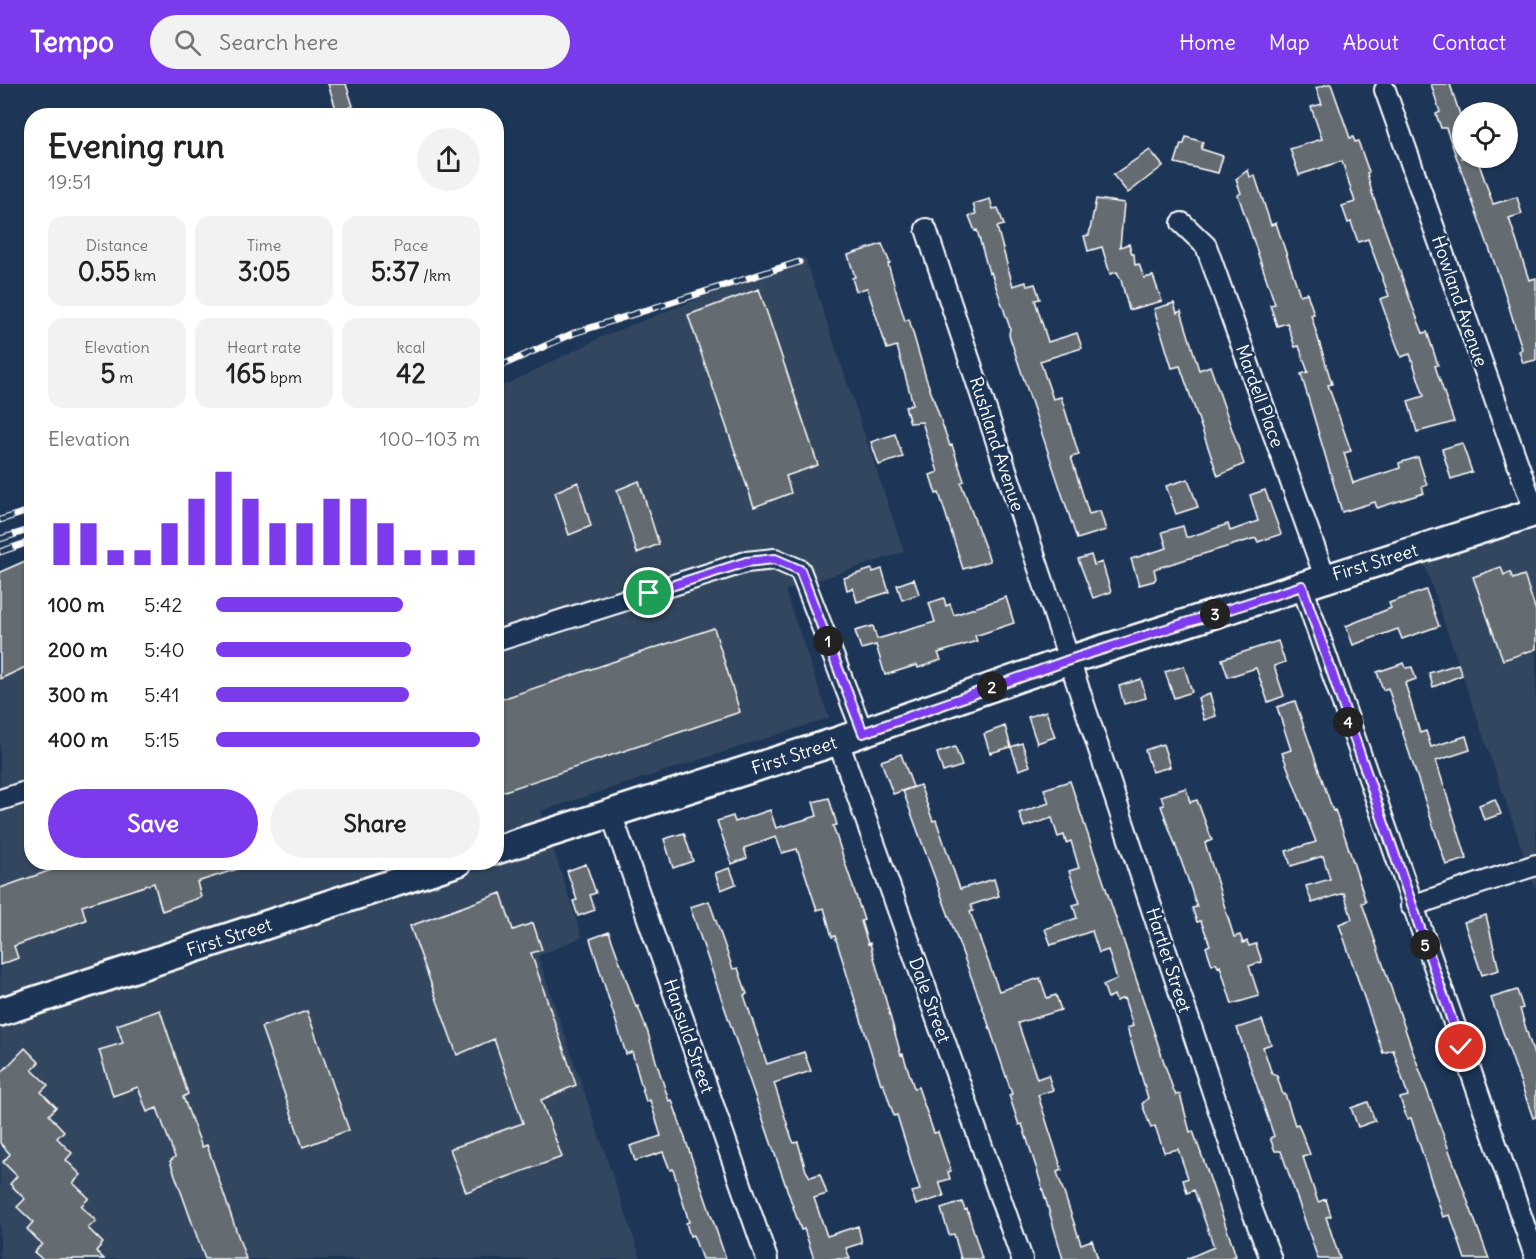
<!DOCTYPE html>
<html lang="en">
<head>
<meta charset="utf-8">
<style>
	:root { --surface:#fff; --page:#f2f2f2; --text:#222; --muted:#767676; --accent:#7c3aed }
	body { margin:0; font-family:Delius,sans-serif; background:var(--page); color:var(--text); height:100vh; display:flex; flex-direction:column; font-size:22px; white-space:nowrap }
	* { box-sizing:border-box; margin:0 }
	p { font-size:20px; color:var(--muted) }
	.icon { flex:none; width:33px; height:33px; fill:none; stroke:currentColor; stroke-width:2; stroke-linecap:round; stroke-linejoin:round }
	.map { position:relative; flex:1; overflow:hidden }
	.sheet { position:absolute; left:24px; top:24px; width:480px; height:762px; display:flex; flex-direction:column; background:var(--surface); border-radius:24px; box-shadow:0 2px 4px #0004 }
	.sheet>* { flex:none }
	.controls { position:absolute; left:1452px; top:18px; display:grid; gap:12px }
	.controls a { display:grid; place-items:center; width:66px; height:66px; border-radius:50%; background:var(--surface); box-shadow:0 2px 4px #0004; font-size:30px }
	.pin { position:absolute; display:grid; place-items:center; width:51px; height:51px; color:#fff; margin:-26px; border:3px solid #fff; border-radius:50%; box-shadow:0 2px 6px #0007 }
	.km { position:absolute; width:30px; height:30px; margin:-15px; border-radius:50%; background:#222; color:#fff; font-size:16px; line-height:30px; text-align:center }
	.round { display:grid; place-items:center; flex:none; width:63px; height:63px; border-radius:32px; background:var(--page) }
	.headline { display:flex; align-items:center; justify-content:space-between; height:102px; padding:0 24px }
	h1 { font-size:33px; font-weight:800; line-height:45px }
	.figures { display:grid; grid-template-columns:repeat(3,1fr); gap:9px; height:102px; padding:6px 24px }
	.figures div { display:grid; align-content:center; border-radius:15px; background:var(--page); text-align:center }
	.figures b { font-size:26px; font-weight:800 }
	.figures small { font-size:16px; font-weight:400 }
	.figures p { font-size:16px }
	.chart { height:168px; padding:12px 24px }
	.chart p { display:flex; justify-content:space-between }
	.chart svg { width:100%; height:108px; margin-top:6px; stroke:var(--accent); stroke-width:6 }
	.primary-button { display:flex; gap:12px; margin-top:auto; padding:12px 24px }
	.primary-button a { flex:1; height:69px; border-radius:36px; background:var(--accent); color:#fff; font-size:24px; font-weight:800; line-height:69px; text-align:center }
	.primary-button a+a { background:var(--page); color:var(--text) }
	ul { padding:0 24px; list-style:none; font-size:20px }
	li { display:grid; grid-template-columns:96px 72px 1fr; align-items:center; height:45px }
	li i { height:15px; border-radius:8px; background:var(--accent) }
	header { display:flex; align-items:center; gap:36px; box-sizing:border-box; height:84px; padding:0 30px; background:var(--accent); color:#fff }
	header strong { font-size:28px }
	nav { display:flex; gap:33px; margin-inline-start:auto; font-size:21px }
	.search { width:420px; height:54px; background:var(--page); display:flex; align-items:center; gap:15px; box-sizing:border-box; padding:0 21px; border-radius:33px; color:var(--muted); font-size:22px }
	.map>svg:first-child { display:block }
	.built { fill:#33465f }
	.building { fill:#656c71; stroke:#fff; stroke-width:1.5 }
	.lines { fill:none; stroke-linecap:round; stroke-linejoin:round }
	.street-casing { stroke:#fff; stroke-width:24 }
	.secondary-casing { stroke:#fff; stroke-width:32 }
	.street { stroke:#1d3557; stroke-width:20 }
	.secondary { stroke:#1d3557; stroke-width:27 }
	.rail-casing { stroke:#fff; stroke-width:7 }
	.rail { stroke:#1d3557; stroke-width:4.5; stroke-dasharray:14; stroke-linecap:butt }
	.route-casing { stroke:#fff; stroke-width:12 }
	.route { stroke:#7c3aed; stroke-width:8 }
	.labels { text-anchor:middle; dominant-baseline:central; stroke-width:5; stroke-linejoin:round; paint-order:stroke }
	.street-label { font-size:18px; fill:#fff; stroke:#1d3557 }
</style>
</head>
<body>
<header>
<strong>Tempo</strong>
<div class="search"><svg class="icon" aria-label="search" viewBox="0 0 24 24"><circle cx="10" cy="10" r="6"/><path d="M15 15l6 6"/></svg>Search here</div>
<nav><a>Home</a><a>Map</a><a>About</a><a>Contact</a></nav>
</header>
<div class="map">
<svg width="1536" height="1175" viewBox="0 0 1536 1175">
	<rect width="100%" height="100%" fill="#1d3557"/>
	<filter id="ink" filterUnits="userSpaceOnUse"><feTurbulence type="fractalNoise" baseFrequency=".0167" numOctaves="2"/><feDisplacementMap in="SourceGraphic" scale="12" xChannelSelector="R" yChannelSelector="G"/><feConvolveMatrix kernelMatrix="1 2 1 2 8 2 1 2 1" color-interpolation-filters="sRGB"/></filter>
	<g filter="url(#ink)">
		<path class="built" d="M 805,173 L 904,468 L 785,507 L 829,634 L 541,727 L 582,853 L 538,872 L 641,1175 L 0,1175 L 0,489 L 31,478 L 32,778 L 496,778 L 497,305 L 604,252 Z
			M 1536,446 L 1536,806 L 1424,479 Z"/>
		<path class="building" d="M 328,0 L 346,0 L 353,22 L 337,28 Z
			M 1328,0 L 1331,0 L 1350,54 L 1353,53 L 1355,58 L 1358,57 L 1369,88 L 1367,89 L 1372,109 L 1413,224 L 1423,249 L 1427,248 L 1438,281 L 1435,282 L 1454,338 L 1417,348 L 1408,317 L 1424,312 L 1410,270 L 1401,273 L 1394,254 L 1380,215 L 1389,212 L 1368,155 L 1358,158 L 1351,138 L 1348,139 L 1342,122 L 1355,118 L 1342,77 L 1299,91 L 1290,65 L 1322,55 L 1311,23 L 1322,20 L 1316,4 Z
			M 1431,0 L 1450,0 L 1462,37 L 1462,74 L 1477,74 L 1493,120 L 1517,113 L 1522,130 L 1509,134 L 1529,196 L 1536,194 L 1536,276 L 1523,279 L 1519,267 L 1522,265 L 1502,200 L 1446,44 L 1441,44 L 1436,30 L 1440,28 Z
			M 1186,53 L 1203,58 L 1201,65 L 1223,72 L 1218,89 L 1175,79 L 1181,60 L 1184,60 Z
			M 1150,66 L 1163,82 L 1128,109 L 1113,91 Z
			M 1248,86 L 1250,93 L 1255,92 L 1271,141 L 1276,139 L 1300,211 L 1307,209 L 1314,230 L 1311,231 L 1332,300 L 1328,301 L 1351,367 L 1344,369 L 1353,399 L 1400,384 L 1399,379 L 1418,373 L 1427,401 L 1422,403 L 1424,409 L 1377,424 L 1375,418 L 1342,428 L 1301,290 L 1308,288 L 1299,262 L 1295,263 L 1287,239 L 1277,242 L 1270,221 L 1275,220 L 1238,111 L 1241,109 L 1236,95 Z
			M 990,115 L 993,125 L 998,124 L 1004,141 L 997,143 L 1013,202 L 1026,198 L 1027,202 L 1035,200 L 1040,215 L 1035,216 L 1048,258 L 1077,249 L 1082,264 L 1040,277 L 1053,315 L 1061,313 L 1079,371 L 1071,373 L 1089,430 L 1100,427 L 1106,446 L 1077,455 L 1009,251 L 1010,244 L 991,188 L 989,189 L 977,146 L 975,147 L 969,132 L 976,130 L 973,120 Z
			M 1096,115 L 1124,119 L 1120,163 L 1129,160 L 1132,170 L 1134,170 L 1135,181 L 1139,180 L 1144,194 L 1153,192 L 1162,217 L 1129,226 L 1121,196 L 1117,188 L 1110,190 L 1102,163 L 1088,167 L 1084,152 L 1089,151 Z
			M 882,160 L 890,179 L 888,180 L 905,237 L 909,235 L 926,294 L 950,362 L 952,361 L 964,397 L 961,399 L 990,477 L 963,485 L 939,409 L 936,410 L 930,391 L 938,388 L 922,338 L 910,339 L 905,323 L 913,320 L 897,262 L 887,265 L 867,204 L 856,207 L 852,194 L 855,193 L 848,171 Z
			M 759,205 L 818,381 L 786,392 L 791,409 L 754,423 L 688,231 Z
			M 1174,219 L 1177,229 L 1181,227 L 1199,286 L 1210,282 L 1244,380 L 1218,392 L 1180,282 L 1172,284 L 1154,225 Z
			M 895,350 L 903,373 L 879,381 L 871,358 Z
			M 1462,359 L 1472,388 L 1451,395 L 1442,365 Z
			M 1188,395 L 1198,423 L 1176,430 L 1166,402 Z
			M 639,397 L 659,460 L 637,469 L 617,406 Z
			M 578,398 L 591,442 L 569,451 L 555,408 Z
			M 1265,406 L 1281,450 L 1258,458 L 1256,454 L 1154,485 L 1156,494 L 1154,497 L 1139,501 L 1131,475 L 1167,464 L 1162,448 L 1183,442 L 1186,453 L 1189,453 L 1228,440 L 1230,447 L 1258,437 L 1250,411 Z
			M 1091,471 L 1094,481 L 1102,478 L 1111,508 L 1093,514 L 1078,475 Z
			M 32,474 L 32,580 L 0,595 L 0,488 Z
			M 1501,483 L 1504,491 L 1510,488 L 1513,495 L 1524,491 L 1536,527 L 1536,565 L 1503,576 L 1473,493 Z
			M 872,485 L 873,488 L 882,485 L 889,508 L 857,518 L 853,504 L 847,506 L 844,494 Z
			M 914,495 L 919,510 L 902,516 L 897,501 Z
			M 1426,506 L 1439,542 L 1402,555 L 1398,545 L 1353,561 L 1346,542 L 1391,524 L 1389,519 Z
			M 1006,513 L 1014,539 L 975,552 L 977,557 L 938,569 L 941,576 L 918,584 L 917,581 L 885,591 L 876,561 L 861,565 L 855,547 L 873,542 L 877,555 L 935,538 L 929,519 L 944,514 L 946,522 L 950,520 L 954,531 Z
			M 714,544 L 740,628 L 496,710 L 496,617 Z
			M 1278,557 L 1285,578 L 1274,582 L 1284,612 L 1268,618 L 1256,584 L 1228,593 L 1222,575 Z
			M 1404,579 L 1406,584 L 1412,583 L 1416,595 L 1405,599 L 1420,649 L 1426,647 L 1431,663 L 1466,652 L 1470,666 L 1436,677 L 1467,775 L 1446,781 L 1388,604 L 1383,606 L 1377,588 Z
			M 1458,580 L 1462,591 L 1433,603 L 1429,589 Z
			M 1184,582 L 1192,608 L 1174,614 L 1165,588 Z
			M 1141,595 L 1146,614 L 1124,620 L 1119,602 Z
			M 1210,610 L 1216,632 L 1204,636 L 1198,614 Z
			M 1295,617 L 1333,727 L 1335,726 L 1345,753 L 1366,818 L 1362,819 L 1413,968 L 1489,1175 L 1465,1175 L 1450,1131 L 1443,1133 L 1411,1034 L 1407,1035 L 1400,1014 L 1408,1012 L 1393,966 L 1383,969 L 1339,840 L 1352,835 L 1344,809 L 1312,819 L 1306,802 L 1330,795 L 1323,772 L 1291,782 L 1286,767 L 1316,758 L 1282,669 L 1291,666 L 1277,623 Z
			M 1046,627 L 1055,653 L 1037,659 L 1028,633 Z
			M 1005,642 L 1011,663 L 990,669 L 984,650 Z
			M 1022,659 L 1030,682 L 1019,686 L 1011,663 Z
			M 1163,660 L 1170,683 L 1152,688 L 1145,666 Z
			M 955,663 L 962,682 L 943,688 L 937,669 Z
			M 901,670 L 913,703 L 893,710 L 881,677 Z
			M 1070,697 L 1173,1005 L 1176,1011 L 1180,1010 L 1190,1048 L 1193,1047 L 1207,1086 L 1236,1172 L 1226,1175 L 1186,1175 L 1214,1163 L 1194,1106 L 1187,1109 L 1183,1096 L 1188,1094 L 1178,1065 L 1164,1068 L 1155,1042 L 1151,1044 L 1142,1020 L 1148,1014 L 1127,944 L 1133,942 L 1124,914 L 1116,917 L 1114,911 L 1108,914 L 1103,901 L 1117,895 L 1108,866 L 1099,869 L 1092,847 L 1051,861 L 1045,845 L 1077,834 L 1073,821 L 1080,819 L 1069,787 L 1079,784 L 1071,757 L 1066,759 L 1064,751 L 1058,753 L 1052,734 L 1024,743 L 1019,729 L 1049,719 L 1044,705 Z
			M 920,701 L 933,737 L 936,736 L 960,805 L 994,795 L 999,812 L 971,821 L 973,827 L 970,828 L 999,907 L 1040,894 L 1047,914 L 1056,911 L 1061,926 L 1018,939 L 1037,995 L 1048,991 L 1053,1006 L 1038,1011 L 1062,1086 L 1057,1088 L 1081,1160 L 1092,1156 L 1098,1175 L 1063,1175 L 1037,1086 L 1022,1040 L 1019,1041 L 1009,1011 L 1012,1010 L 987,936 L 903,707 Z
			M 1186,704 L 1190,718 L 1197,716 L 1212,756 L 1205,759 L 1234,853 L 1240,851 L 1243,859 L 1247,857 L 1249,862 L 1256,860 L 1262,878 L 1249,882 L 1259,912 L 1232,920 L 1220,882 L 1218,883 L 1216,879 L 1212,881 L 1206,863 L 1210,861 L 1201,837 L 1197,838 L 1192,824 L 1197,823 L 1187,793 L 1161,722 L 1164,721 L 1161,712 Z
			M 829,714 L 837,741 L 833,742 L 864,836 L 861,837 L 868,860 L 870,859 L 901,971 L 903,970 L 914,1004 L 918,1003 L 934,1049 L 938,1048 L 951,1087 L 948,1088 L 950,1095 L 939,1098 L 944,1112 L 916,1121 L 912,1108 L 920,1106 L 897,1031 L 894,1032 L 883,999 L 881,1000 L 835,852 L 832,853 L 824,824 L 817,826 L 797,765 L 782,769 L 776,753 L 744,764 L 747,774 L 732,780 L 717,737 L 733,732 L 735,738 L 770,726 L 776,744 L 817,732 L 813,718 Z
			M 1495,715 L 1501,730 L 1484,736 L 1479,721 Z
			M 684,749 L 693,777 L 673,784 L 664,755 Z
			M 74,778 L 249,778 L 250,781 L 197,798 L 201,813 L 162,827 L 154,799 L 82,822 L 86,836 L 14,862 L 18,874 L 0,881 L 0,804 Z
			M 586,780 L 596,809 L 590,811 L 595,826 L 578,832 L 573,817 L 577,816 L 567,787 Z
			M 730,784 L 736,800 L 721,806 L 715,789 Z
			M 501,809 L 513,846 L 533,839 L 542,866 L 531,869 L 576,1001 L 541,1016 L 562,1073 L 466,1108 L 450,1065 L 523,1039 L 494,955 L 457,971 L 410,842 Z
			M 709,817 L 733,885 L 738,884 L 747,910 L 744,911 L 767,980 L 804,968 L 811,987 L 774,999 L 792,1055 L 794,1059 L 798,1058 L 806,1087 L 810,1093 L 820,1090 L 827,1110 L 814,1114 L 827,1152 L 858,1142 L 862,1159 L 846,1164 L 850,1175 L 814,1175 L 804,1145 L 801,1146 L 690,823 Z
			M 1486,831 L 1499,886 L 1482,891 L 1464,838 Z
			M 609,848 L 636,923 L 638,922 L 648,949 L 656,977 L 669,1017 L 672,1016 L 726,1175 L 702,1175 L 693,1151 L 690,1152 L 686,1139 L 689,1138 L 673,1085 L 670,1086 L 663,1068 L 635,1077 L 630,1062 L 661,1052 L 650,1016 L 646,1018 L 632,968 L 626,970 L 590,855 Z
			M 1517,906 L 1523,924 L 1520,925 L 1534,971 L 1536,971 L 1536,1033 L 1533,1034 L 1491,914 Z
			M 160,926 L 188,1010 L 183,1013 L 202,1063 L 207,1061 L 246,1175 L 205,1175 L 170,1077 L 175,1073 L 157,1024 L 147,1028 L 138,1003 L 113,1012 L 99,966 L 123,959 L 117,941 Z
			M 307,927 L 349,1046 L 303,1063 L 261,943 Z
			M 1262,936 L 1271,960 L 1263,963 L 1272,990 L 1277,992 L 1283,1011 L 1285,1010 L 1295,1041 L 1298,1040 L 1310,1070 L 1303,1073 L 1318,1118 L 1326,1115 L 1331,1132 L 1326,1133 L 1340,1175 L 1318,1175 L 1281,1067 L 1275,1067 L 1270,1054 L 1274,1052 L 1237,944 Z
			M 25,964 L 39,978 L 32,986 L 48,1001 L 41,1008 L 56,1023 L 49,1031 L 64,1047 L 57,1054 L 72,1069 L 66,1076 L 81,1091 L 73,1099 L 89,1114 L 81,1122 L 96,1137 L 88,1144 L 103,1159 L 96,1167 L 104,1175 L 42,1175 L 34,1168 L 42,1160 L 27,1145 L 33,1138 L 17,1123 L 25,1115 L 10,1100 L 17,1092 L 3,1078 L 10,1070 L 0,1059 L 0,990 Z
			M 1368,1018 L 1375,1037 L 1358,1043 L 1351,1024 Z
			M 962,1118 L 965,1126 L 967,1125 L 982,1175 L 961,1175 L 954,1150 L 949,1151 L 941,1125 Z"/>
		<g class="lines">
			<defs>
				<path id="street" d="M 1385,6 L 1535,428
					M 1182,139 L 1206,162 L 1325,493
					M 926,145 L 1252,1126 L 1271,1175
					M 1302,502 L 1536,1175
					M 496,557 L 746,478 L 775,475 L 800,486 L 863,649
					M 838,657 L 1022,1175
					M 0,716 L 32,706
					M 611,729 L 767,1175
					M 1411,822 L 1536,781"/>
				<path id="secondary" d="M 496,766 L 838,657 L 1069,576 L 1536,428
					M 0,928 L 458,778"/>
			</defs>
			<use href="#street" class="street-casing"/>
			<use href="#secondary" class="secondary-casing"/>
			<use href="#street" class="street"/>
			<use href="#secondary" class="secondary"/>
			<defs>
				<path id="rail" d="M 496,284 L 574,249 L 799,178
					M 0,436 L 32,426
					M 0,455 L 32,445
					M 0,468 L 32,457"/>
			</defs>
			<use href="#rail" class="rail-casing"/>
			<use href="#rail" class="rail"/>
		</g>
	</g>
	<g class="lines" filter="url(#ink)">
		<defs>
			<path id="route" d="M 649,509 L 746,478 L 775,475 L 800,486 L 863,649 L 1069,576 L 1302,502 L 1461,963"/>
		</defs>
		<use href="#route" class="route-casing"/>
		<use href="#route" class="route"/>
	</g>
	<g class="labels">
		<g class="street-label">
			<text transform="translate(1460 217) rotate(71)">Howland Avenue</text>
			<text transform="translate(1260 312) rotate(70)">Mardell Place</text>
			<text transform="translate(997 360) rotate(72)">Rushland Avenue</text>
			<text transform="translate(1375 478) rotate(-17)">First Street</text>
			<text transform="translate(794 671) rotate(-18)">First Street</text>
			<text transform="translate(229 853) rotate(-18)">First Street</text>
			<text transform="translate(1169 876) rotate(72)">Hartlet Street</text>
			<text transform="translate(930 916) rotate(70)">Dale Street</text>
			<text transform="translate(689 952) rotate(71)">Hansuld Street</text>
		</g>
	</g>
</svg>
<div class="controls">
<a><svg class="icon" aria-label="locate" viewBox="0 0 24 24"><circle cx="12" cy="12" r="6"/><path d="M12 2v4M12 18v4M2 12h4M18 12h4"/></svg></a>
</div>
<div class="pin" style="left:649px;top:509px;background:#1e9e55"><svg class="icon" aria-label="arrive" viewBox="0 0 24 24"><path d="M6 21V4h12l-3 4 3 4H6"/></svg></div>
<div class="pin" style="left:1461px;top:963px;background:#d93025"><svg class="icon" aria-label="check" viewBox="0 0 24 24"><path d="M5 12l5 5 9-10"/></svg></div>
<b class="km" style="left:828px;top:557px">1</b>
<b class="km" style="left:992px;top:603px">2</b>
<b class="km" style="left:1215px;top:530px">3</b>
<b class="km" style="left:1348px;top:638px">4</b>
<b class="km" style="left:1425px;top:861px">5</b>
<section class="sheet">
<div class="headline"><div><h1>Evening run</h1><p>19:51</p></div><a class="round"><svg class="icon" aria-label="share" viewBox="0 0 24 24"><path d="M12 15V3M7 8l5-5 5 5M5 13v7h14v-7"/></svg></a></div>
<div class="figures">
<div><p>Distance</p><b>0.55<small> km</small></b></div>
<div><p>Time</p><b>3:05</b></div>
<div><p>Pace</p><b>5:37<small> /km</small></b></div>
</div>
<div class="figures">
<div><p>Elevation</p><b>5<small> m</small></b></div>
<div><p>Heart rate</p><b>165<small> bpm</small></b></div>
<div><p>kcal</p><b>42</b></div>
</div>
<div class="chart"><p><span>Elevation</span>100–103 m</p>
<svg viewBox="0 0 160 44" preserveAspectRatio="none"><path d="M5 44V27M15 44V27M25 44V38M35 44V38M45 44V27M55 44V17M65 44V6M75 44V17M85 44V27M95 44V27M105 44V17M115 44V17M125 44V27M135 44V38M145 44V38M155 44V38"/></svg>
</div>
<ul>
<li><b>100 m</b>5:42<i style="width:71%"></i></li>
<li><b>200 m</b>5:40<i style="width:74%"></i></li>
<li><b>300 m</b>5:41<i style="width:73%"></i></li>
<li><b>400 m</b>5:15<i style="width:100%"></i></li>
</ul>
<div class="primary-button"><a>Save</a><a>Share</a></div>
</section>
</div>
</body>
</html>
